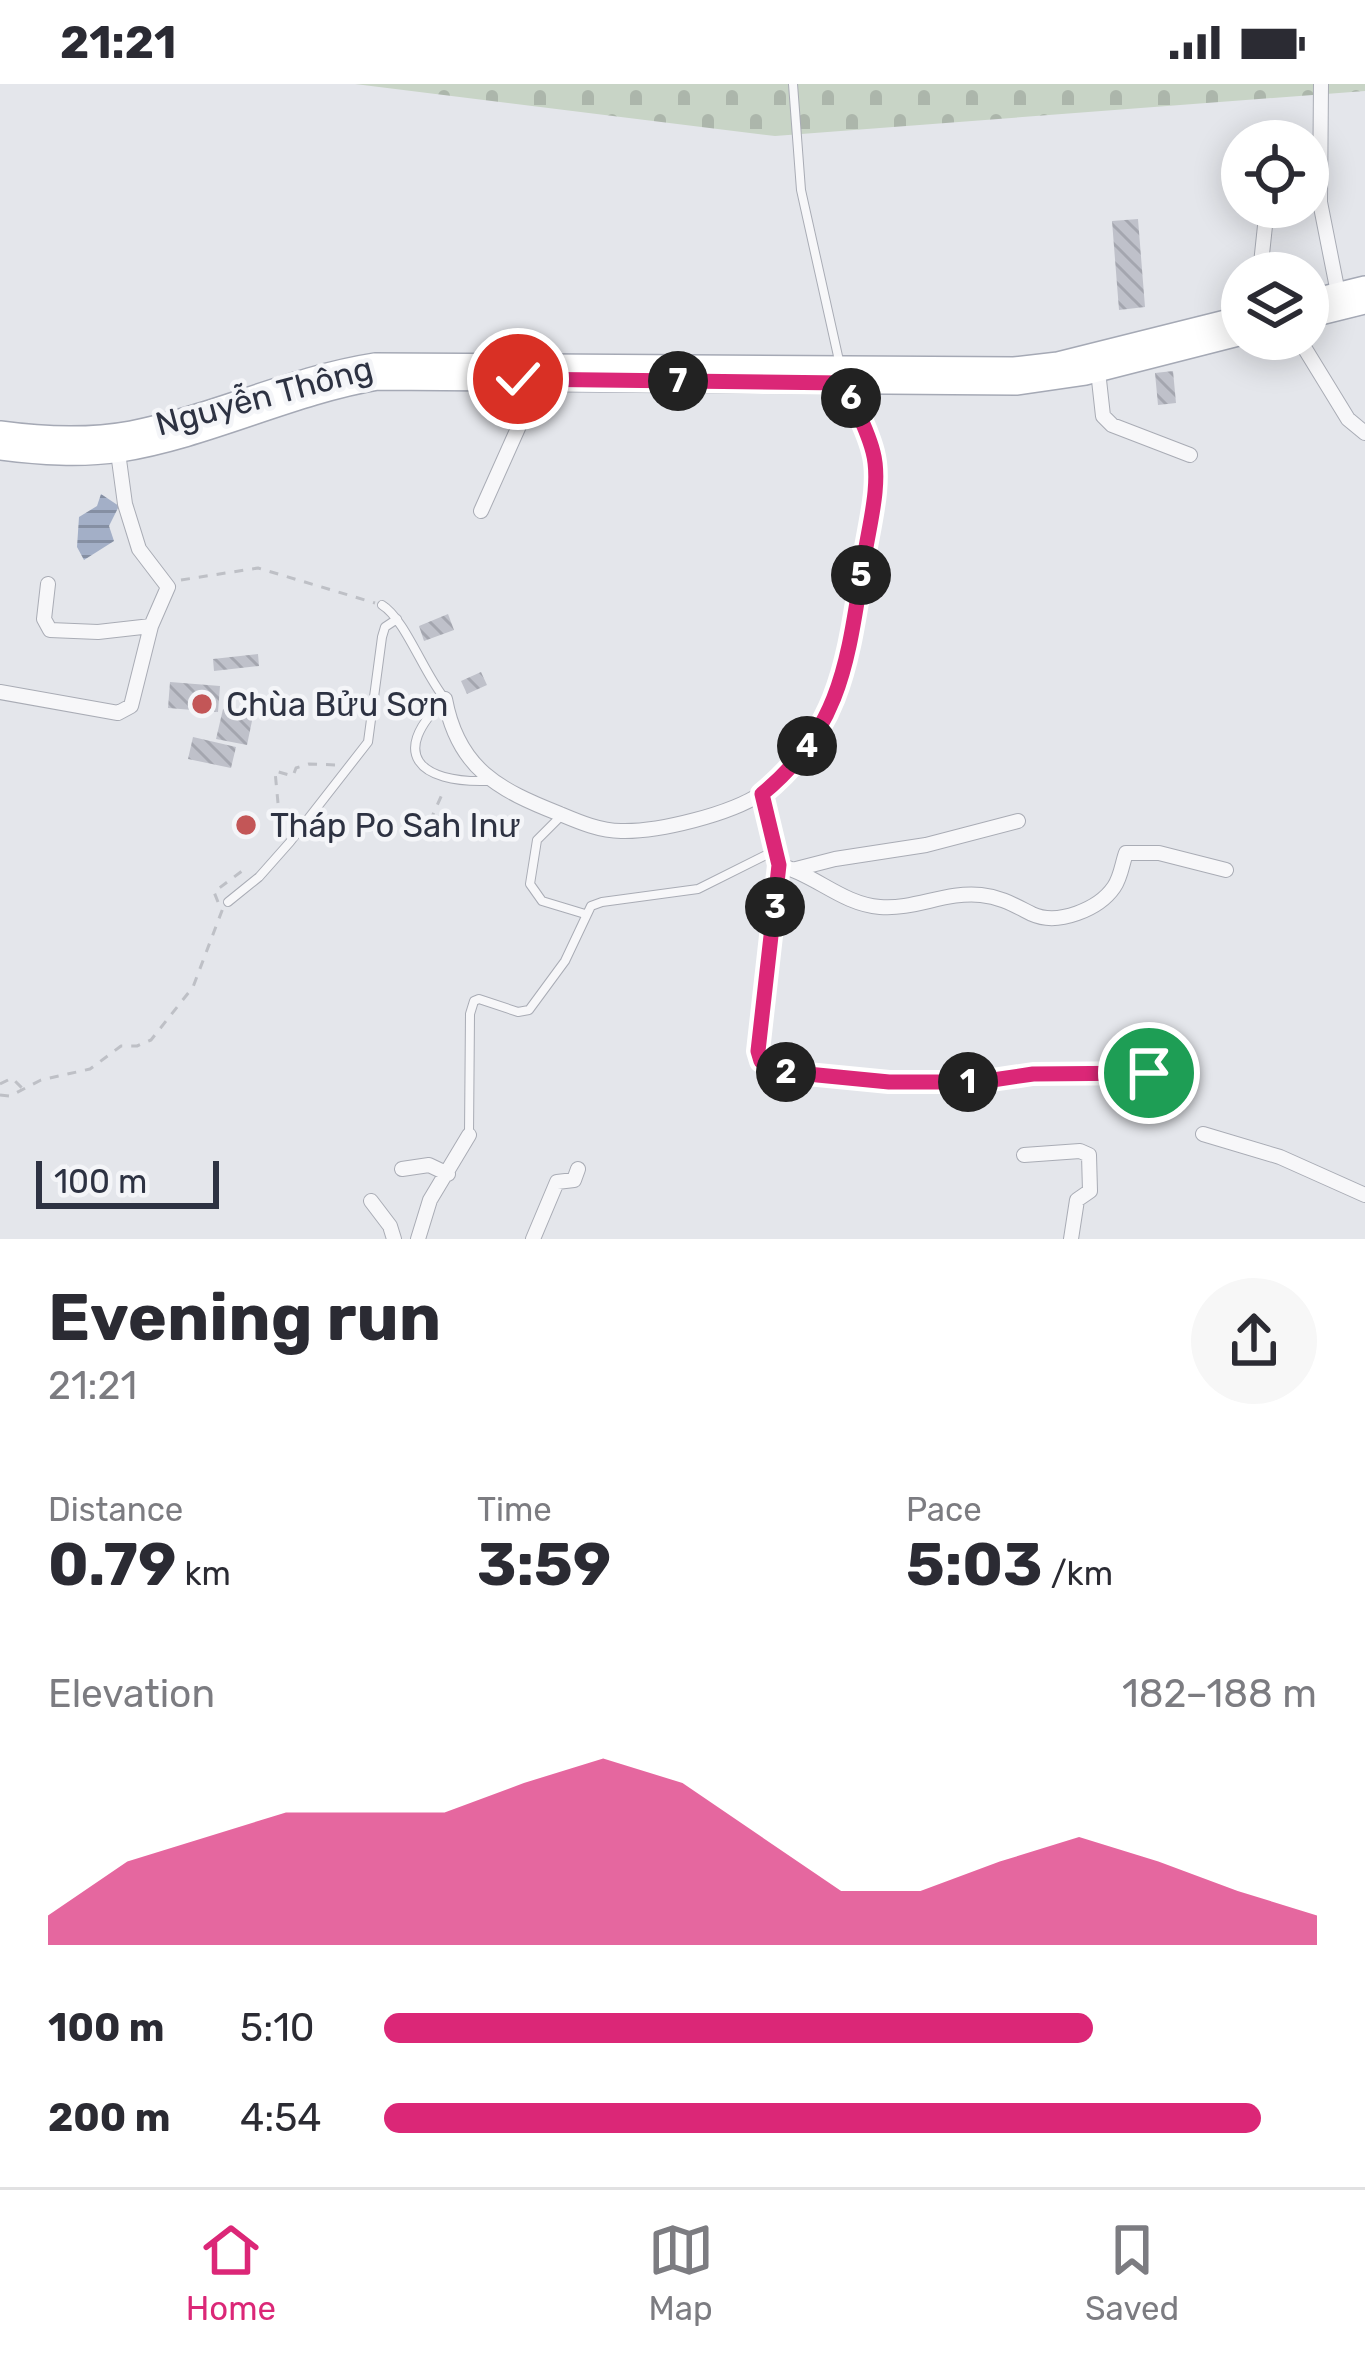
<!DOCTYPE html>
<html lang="en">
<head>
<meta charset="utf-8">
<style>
	:root { --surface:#fff; --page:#f7f7f7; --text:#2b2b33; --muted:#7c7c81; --line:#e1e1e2; --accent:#db2777 }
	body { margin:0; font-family:Rubik,sans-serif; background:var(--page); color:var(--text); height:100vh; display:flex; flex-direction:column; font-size:45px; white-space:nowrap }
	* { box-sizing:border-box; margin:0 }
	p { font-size:39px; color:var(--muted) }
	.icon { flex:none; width:66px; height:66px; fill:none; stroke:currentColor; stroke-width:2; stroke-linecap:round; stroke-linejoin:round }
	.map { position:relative; height:1155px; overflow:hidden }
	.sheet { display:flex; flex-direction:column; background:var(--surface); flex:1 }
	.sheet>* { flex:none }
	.controls { position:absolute; left:1221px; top:36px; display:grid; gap:24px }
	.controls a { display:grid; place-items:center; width:108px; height:108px; border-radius:50%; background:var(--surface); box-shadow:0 6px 30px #0003; font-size:60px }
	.scale { position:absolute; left:36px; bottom:30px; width:183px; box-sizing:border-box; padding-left:12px; border:6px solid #2d3242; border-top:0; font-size:33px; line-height:42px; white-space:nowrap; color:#2d3242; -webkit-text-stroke:9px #f4f5f8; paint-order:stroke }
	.pin { position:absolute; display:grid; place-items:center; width:102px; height:102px; color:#fff; margin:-51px; border:6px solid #fff; border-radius:50%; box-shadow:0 3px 12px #0007 }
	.km { position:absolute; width:60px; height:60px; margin:-30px; border-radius:50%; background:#222; color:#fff; font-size:33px; line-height:60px; text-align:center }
	.round { display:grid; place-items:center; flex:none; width:126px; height:126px; border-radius:63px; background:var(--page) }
	.summary { display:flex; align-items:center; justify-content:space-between; height:204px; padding:0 48px }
	h1 { font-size:66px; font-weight:700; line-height:90px }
	.stats { display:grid; grid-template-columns:repeat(3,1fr); gap:18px; height:204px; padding:12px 48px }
	.stats div { display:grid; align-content:center }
	.stats b { font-size:60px; font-weight:700 }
	.stats small { font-size:33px; font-weight:400 }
	.stats p { font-size:33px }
	.chart { height:336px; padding:24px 48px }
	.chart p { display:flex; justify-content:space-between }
	.chart svg { width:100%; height:216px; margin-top:12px; fill:var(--accent); opacity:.7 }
	ul { padding:0 48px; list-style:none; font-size:39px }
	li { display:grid; grid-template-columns:192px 144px 1fr; align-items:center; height:90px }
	li i { height:30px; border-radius:15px; background:var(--accent) }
	.status { display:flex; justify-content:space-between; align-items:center; height:84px; padding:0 60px; background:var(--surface); direction:ltr }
	.status svg { height:33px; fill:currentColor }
	.dock { display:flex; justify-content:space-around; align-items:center; height:168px; border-top:3px solid var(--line); background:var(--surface); font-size:33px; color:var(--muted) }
	.dock a { display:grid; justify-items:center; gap:6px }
	.dock .on { color:var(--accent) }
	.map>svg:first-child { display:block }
	.cemetery { fill:url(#cemetery-stones) }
	.water { fill:url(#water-rules) }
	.building { fill:url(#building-back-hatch) }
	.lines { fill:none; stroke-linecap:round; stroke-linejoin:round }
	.service-casing { stroke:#a9acb5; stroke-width:10 }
	.minor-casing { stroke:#a9acb5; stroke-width:16 }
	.primary-casing { stroke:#a5a9b5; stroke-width:24 }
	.path { stroke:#bec0c6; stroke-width:3; stroke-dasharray:9 9; stroke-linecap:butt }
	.service { stroke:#f7f7f9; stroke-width:8 }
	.minor { stroke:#f7f7f9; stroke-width:14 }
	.primary { stroke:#fff; stroke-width:21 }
	.route-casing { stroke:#fff; stroke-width:24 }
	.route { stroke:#db2777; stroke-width:15 }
	.poi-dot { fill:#c35657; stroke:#f4f5f8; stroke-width:4.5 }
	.labels { text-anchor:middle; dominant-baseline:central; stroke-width:9; stroke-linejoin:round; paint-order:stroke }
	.street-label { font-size:33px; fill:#2d3242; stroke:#f4f5f8 }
	.poi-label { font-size:33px; fill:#2d3242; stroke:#f4f5f8; text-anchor:start }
</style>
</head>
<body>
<div class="status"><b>21:21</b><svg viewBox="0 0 49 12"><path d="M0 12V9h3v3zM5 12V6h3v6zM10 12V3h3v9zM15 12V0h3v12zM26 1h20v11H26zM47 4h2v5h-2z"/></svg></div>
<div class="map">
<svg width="1365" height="1155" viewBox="0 0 1365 1155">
	<defs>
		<pattern id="cemetery-stones" width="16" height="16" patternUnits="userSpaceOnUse" patternTransform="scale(3)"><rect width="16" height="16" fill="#c8d4c6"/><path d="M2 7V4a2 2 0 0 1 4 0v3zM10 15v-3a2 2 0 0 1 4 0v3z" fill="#acb6ab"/></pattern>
		<pattern id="water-rules" width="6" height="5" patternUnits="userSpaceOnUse" patternTransform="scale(3)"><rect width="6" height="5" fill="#a3afc7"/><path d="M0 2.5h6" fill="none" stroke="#858fa3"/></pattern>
		<pattern id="building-back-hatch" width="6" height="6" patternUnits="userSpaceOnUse" patternTransform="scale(3)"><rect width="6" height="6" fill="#bfc1ca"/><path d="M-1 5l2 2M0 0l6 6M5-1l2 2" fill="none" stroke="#a4a6af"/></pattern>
	</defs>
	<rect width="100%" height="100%" fill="#e4e6eb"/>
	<path class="cemetery" d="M 355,0 L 1365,0 L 1365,7 L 775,52 Z"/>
	<path class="water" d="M 101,410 L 119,422 L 109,442 L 114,457 L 84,476 L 77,463 L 79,433 L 97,422 Z"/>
	<path class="building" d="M 1138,135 L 1145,223 L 1119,226 L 1112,137 Z
		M 1173,287 L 1176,319 L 1158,321 L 1155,289 Z
		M 448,530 L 454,546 L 424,557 L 419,542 Z
		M 258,570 L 259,582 L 214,587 L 213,575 Z
		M 481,588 L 487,601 L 467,610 L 461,597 Z
		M 170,598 L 220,602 L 218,628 L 168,624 Z
		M 223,625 L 253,632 L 247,661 L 216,655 Z
		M 193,653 L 236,663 L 231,684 L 188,675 Z"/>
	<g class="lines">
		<defs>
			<path id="service" d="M 793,0 L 801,106 L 840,281
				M 382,521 C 405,535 424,590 445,615 C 388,670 419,699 487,697
				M 561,732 L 537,756 L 530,800 L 542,817 L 585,830
				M 228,818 L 259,793 L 290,758 L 368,658 L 382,553 L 385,543 L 397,535
				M 469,1050 L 470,930 L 474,917 L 479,915 L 518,928 L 529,926 L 565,877 L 591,822 L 602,818 L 698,805 L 774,767"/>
			<path id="minor" d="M 1321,0 L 1320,118 L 1338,209
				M 1260,189 L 1267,123
				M 1299,255 L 1348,335 L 1365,349
				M 1098,287 L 1103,332 L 1112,341 L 1190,371
				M 481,427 L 523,333 L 526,318 L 517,295
				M 48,500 L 44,535 L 50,546 L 98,548 L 151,542
				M 0,608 L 118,629 L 131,622 L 151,542 L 168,503 L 139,465 L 125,420 L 117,361
				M 445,615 C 458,685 499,706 560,730 C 579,738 600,747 621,747 C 659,748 731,730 762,709 C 806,680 835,622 850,573 L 875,386 L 872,363 L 844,296
				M 762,710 L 779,781 L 758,967 L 766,982 L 787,988 L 889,998 L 979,998 L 1033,990 L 1149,989
				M 779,781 C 816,791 842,820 880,823 C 914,826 947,807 981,811 C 1001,813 1014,821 1032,830 C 1058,842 1099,825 1114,803 C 1121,793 1122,780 1126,769 L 1159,769 L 1226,786
				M 796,785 L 835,775 L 926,761 L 1018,737
				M 1203,1050 L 1280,1073 L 1365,1111
				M 1024,1071 L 1080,1067 L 1089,1071 L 1090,1107 L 1077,1116 L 1071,1155
				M 402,1085 L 429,1081 L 448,1090
				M 371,1117 L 390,1142 L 394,1155
				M 418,1155 L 430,1116 L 469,1051
				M 533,1155 L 557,1098 L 574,1096 L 578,1085"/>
			<path id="primary" d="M 1308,217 L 1365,203
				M 1308,233 L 1365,219
				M 0,348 C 44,354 87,356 131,348 C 214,332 291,293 375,280 L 1014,284 L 1058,279 L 1242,233
				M 0,365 C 40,370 80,373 120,367 C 208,353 290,310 378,295 L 1016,300 L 1085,290 L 1242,250"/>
		</defs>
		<use href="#service" class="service-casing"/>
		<use href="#minor" class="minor-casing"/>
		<use href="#primary" class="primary-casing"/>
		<path class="path" d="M 181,496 L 258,484 L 375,519
			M 278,719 L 275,687 L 293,692 L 296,684 L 309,680 L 337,681
			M 430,737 L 444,706
			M 218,818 L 214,808 L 242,787
			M 0,1000 L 12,994 L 22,1004
			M 0,1011 L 10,1012 L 41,996 L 90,985 L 121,962 L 137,962 L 151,956 L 193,903 L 223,824"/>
		<use href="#service" class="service"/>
		<use href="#minor" class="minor"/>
		<use href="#primary" class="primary"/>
	</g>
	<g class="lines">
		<defs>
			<path id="route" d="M 518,295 L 844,299 C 854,321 867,344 873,368 C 881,398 870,438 865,469 C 848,568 846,641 762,710 L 779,781 L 758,967 L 761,977 L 787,988 L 889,998 L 979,998 L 1033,990 L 1149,989"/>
		</defs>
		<use href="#route" class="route-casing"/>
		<use href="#route" class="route"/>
	</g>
	<g class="poi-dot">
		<circle cx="202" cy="620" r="12"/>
		<circle cx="246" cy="741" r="12"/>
	</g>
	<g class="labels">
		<g class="street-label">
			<text transform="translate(264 312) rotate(-15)">Nguyễn Thông</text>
		</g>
		<g class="poi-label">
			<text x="226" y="620">Chùa Bửu Sơn</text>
			<text x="270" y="741">Tháp Po Sah Inư</text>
		</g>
	</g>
</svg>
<div class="controls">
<a><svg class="icon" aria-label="locate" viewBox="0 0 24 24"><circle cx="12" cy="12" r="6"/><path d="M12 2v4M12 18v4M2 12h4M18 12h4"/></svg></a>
<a><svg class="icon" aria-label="layers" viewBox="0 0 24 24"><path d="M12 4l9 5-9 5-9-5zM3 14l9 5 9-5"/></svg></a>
</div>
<div class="scale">100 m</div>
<div class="pin" style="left:1149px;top:989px;background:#1e9e55"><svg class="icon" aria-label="arrive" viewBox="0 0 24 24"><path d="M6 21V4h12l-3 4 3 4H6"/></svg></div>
<div class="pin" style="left:518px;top:295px;background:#d93025"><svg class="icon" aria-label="check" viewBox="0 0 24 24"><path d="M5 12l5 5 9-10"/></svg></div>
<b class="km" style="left:968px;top:998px">1</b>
<b class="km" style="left:786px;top:988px">2</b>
<b class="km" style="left:775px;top:823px">3</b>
<b class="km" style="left:807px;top:662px">4</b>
<b class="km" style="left:861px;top:491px">5</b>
<b class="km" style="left:851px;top:314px">6</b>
<b class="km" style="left:678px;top:297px">7</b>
</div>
<section class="sheet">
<div class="summary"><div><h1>Evening run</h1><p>21:21</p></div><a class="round"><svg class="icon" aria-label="share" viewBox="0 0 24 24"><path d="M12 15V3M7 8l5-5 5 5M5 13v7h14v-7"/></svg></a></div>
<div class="stats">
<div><p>Distance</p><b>0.79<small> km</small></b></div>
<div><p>Time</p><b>3:59</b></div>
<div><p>Pace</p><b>5:03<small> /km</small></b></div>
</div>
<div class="chart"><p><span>Elevation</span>182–188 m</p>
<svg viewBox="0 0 160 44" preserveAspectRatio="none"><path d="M0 44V38L10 27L20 22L30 17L40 17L50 17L60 11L70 6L80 11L90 22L100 33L110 33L120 27L130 22L140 27L150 33L160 38V44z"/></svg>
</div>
<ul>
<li><b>100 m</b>5:10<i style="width:76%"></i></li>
<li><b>200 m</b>4:54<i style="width:94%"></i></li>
</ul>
</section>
<nav class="dock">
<a class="on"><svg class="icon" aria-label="home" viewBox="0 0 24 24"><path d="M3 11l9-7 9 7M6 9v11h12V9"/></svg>Home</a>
<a><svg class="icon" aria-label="map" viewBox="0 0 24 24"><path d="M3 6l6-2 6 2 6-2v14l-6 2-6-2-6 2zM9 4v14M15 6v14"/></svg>Map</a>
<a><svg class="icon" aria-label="saved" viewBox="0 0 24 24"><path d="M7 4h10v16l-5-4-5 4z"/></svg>Saved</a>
</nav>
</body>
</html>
